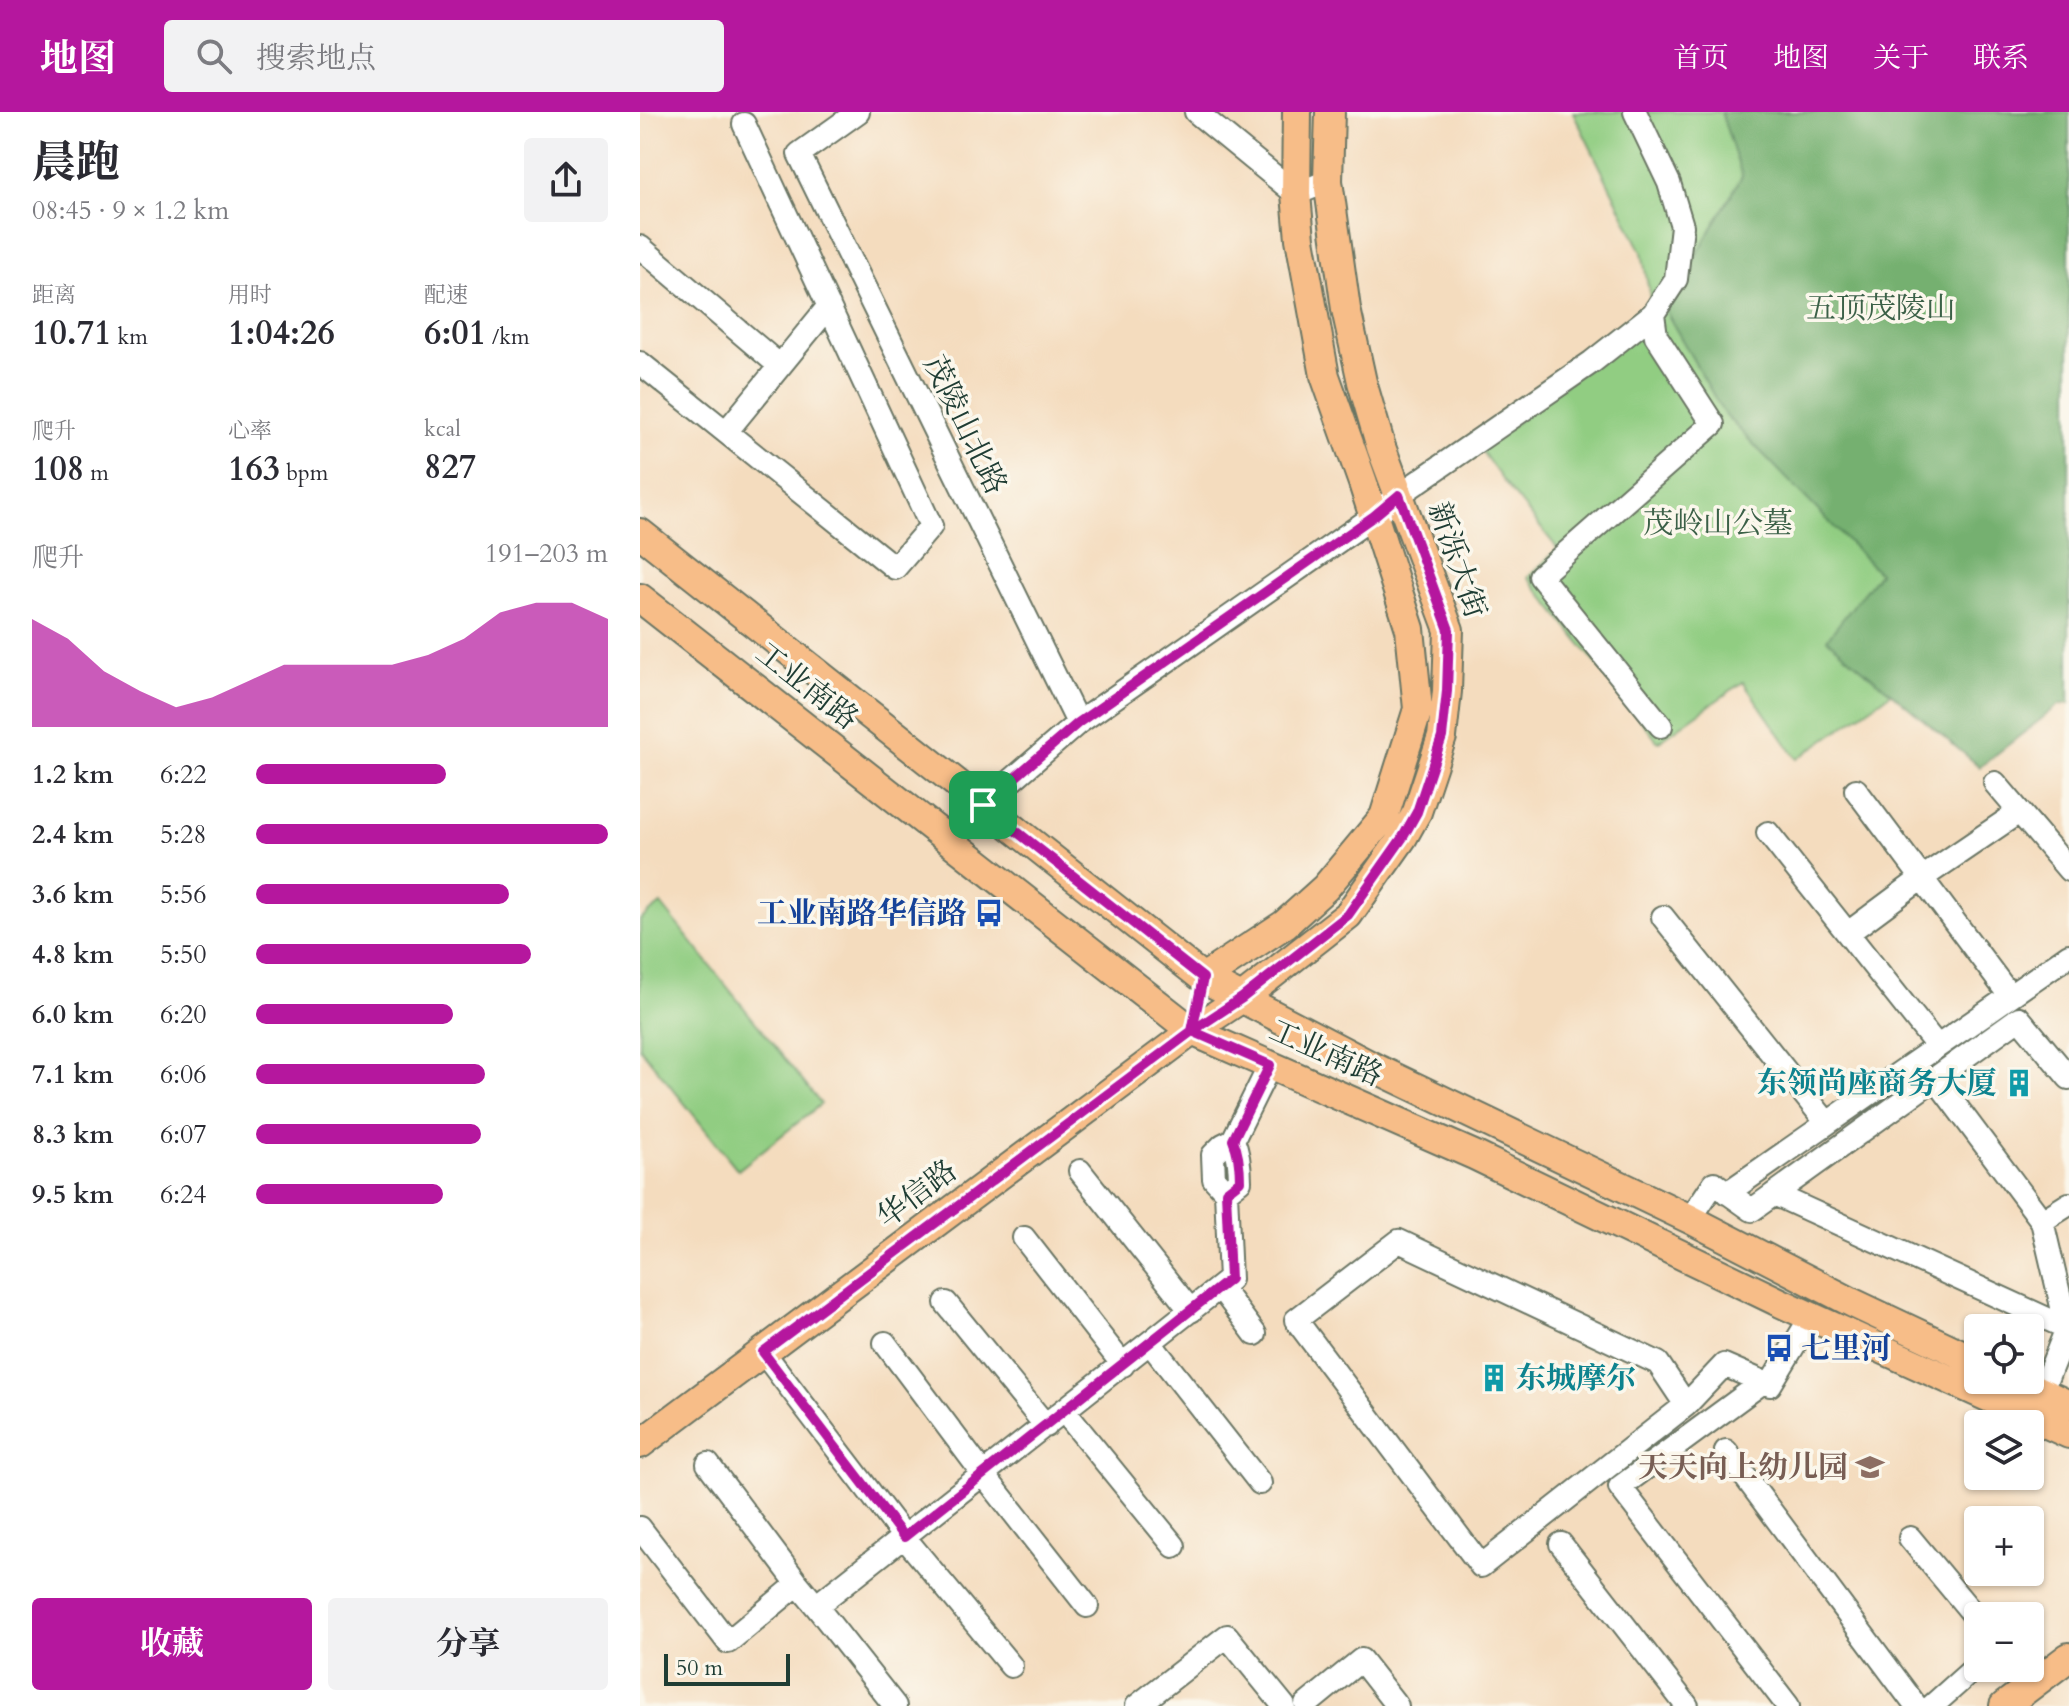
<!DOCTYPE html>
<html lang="zh">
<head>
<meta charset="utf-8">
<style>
	:root { --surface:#fff; --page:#f2f2f3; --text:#2b2b33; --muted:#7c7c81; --accent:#b5179e }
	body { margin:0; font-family:Cardo,"Noto Serif SC",serif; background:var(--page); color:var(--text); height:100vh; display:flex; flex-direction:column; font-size:30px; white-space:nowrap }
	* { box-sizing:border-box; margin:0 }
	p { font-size:26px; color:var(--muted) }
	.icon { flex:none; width:44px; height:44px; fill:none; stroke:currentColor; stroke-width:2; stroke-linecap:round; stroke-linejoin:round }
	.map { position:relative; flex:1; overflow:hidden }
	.drawer { display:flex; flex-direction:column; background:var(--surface); width:640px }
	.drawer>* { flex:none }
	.buttons { position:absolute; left:1324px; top:1202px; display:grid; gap:16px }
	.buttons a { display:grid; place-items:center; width:80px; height:80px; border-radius:8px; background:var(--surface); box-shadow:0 2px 6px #0004; font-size:40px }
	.scale { position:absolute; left:24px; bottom:20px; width:126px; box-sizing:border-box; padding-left:8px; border:4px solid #1f3d34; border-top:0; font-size:22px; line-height:28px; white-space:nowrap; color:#1f3d34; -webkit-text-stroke:6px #fbf7ec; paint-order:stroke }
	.pin { position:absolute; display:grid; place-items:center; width:68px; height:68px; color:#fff; margin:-34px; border-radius:16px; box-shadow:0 4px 12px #0006 }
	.round { display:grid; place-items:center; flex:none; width:84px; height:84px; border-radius:8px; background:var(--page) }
	.head { display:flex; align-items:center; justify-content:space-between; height:136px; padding:0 32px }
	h1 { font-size:44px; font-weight:700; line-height:60px }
	.metrics { display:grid; grid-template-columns:repeat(3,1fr); gap:12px; height:136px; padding:8px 32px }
	.metrics div { display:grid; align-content:center }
	.metrics b { font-size:34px; font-weight:700 }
	.metrics small { font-size:22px; font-weight:400 }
	.metrics p { font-size:22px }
	.chart { height:224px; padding:16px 32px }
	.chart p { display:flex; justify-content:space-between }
	.chart svg { width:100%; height:144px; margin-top:8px; fill:var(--accent); opacity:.7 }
	.cta { display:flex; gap:16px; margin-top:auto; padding:16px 32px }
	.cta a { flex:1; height:92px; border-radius:8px; background:var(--accent); color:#fff; font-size:32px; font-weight:700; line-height:92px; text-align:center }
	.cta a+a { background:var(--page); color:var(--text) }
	ul { padding:0 32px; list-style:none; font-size:26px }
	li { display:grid; grid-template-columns:128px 96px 1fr; align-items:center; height:60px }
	li i { height:20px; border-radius:10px; background:var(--accent) }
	header { display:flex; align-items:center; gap:48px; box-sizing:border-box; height:112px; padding:0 40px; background:var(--accent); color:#fff }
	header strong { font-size:38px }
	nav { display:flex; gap:44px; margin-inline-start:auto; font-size:28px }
	.search { width:560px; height:72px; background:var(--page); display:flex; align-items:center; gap:20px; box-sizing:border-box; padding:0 28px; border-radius:8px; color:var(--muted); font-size:30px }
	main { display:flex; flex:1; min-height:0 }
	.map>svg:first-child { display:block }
	.green { fill:#91cd82; stroke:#58855b; stroke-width:2 }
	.forest { fill:#74b070; stroke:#4a7652; stroke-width:2 }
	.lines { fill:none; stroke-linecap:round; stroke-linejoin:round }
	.minor-casing { stroke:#6a7564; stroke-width:26 }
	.major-casing { stroke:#6a7564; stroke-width:32 }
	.minor { stroke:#fff; stroke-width:22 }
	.major { stroke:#f7bd88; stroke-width:28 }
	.route-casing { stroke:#fff; stroke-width:16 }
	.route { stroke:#b5179e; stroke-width:10 }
	.labels { text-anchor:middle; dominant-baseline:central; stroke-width:7; stroke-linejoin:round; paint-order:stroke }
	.park-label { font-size:30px; fill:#3c6148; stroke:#fbf7ec }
	.street-label { font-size:30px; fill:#1f3d34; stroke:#fbf7ec }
	.transit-label { font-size:30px; font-weight:bold; fill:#164399; stroke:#fbf7ec; text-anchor:end }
	.culture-label { font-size:30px; font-weight:bold; fill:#0d838f; stroke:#fbf7ec; text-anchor:end }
	.education-label { font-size:30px; font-weight:bold; fill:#785e54; stroke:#fbf7ec; text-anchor:end }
</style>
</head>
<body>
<header>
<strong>地图</strong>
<div class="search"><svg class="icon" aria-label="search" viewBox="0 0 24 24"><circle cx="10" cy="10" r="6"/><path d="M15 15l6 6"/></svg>搜索地点</div>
<nav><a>首页</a><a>地图</a><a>关于</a><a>联系</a></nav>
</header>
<main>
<section class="drawer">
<div class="head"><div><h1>晨跑</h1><p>08:45 · 9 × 1.2 km</p></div><a class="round"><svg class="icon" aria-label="share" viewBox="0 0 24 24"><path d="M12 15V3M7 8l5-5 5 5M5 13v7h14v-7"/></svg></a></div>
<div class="metrics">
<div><p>距离</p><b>10.71<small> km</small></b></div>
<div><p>用时</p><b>1:04:26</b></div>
<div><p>配速</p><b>6:01<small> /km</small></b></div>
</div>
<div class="metrics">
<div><p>爬升</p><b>108<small> m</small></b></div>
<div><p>心率</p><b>163<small> bpm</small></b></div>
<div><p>kcal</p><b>827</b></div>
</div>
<div class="chart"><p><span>爬升</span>191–203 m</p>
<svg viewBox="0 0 160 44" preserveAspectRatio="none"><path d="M0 44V11L10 17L20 27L30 33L40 38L50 35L60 30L70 25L80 25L90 25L100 25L110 22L120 17L130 9L140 6L150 6L160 11V44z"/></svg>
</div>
<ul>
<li><b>1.2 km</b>6:22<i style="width:54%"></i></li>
<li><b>2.4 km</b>5:28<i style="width:100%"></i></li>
<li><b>3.6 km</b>5:56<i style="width:72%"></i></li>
<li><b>4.8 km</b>5:50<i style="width:78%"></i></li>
<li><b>6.0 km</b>6:20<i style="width:56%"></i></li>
<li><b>7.1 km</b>6:06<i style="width:65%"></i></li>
<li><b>8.3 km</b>6:07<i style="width:64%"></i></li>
<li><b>9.5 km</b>6:24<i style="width:53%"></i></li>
</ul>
<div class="cta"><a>收藏</a><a>分享</a></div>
</section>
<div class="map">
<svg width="1429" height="1594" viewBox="0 0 1429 1594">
	<rect width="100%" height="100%" fill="#fbf7ec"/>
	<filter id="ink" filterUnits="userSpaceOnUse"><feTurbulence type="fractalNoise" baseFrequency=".0125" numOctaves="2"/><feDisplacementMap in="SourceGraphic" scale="16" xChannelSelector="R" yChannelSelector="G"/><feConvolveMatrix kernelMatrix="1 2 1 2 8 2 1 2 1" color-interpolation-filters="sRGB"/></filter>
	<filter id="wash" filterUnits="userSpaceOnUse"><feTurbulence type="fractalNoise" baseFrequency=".006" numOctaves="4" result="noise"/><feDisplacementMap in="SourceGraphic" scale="32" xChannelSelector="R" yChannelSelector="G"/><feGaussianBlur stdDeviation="1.8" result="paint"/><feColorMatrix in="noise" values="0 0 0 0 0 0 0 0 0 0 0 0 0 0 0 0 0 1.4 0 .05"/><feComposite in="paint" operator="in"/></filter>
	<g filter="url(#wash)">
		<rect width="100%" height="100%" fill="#f4dcbe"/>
		<path class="green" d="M 933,0 L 1429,0 L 1254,579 L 1157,647 L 1103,570 L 1018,630 L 888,465 L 918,437 L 863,369 L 841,338 L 1013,202 L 1002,140 Z
			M 21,792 L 181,992 L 98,1058 L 0,936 L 0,808 Z"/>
		<path class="forest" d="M 1081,0 L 1429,0 L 1429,591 L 1419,593 L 1340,655 L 1187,527 L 1239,461 L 1084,302 L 1025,198 L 1102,64 Z"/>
	</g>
	<g filter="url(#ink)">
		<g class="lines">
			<defs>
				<path id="minor" d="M 218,0 L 159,42 L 438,611
					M 556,0 L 656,82 L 688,69
					M 0,135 L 140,254
					M 1013,202 L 1016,224 L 1073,312 L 900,464 L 1021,614
					M 0,251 L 255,456 L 291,414 L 104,12
					M 86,320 L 189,194
					M 1355,671 L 1429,758
					M 1216,678 L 1370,884
					M 343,693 L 438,611 L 734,404 L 759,383 L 952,250 L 1013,202 L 1036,167 L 1042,114 L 1029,71 L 995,0
					M 1128,721 L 1297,934
					M 1023,805 L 1187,1011
					M 1208,821 L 1282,766 L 1379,700
					M 1295,966 L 1402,1109 L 1427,1216 L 1401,1281
					M 440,1059 L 551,1199
					M 586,1080 L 574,1067 L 573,1043 L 583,1033 L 593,1028
					M 1087,1081 L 1429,843
					M 1134,1082 L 1427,1216
					M 1050,1107 L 1074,1071 L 1112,1098 L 1379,906 L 1429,966
					M 1402,1109 L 1429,1092
					M 384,1126 L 483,1253
					M 759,1129 L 1018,1251 L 1046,1293 L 841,1454 L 656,1208 Z
					M 580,1175 L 615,1222
					M 306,1191 L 406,1314
					M 245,1231 L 344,1363 L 447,1494
					M 510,1231 L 620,1371
					M 123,1240 L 264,1425 L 371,1554
					M 1123,1270 L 980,1375 L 1148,1594
					M 1046,1293 L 1084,1253 L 1130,1273 L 1171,1205
					M 424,1299 L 534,1434
					M 1086,1339 L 1276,1594
					M 68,1352 L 158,1472
					M 0,1416 L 88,1530 L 158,1472 L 176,1494 L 590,1167 L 586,1080 L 600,1069 C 600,1054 599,1042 593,1028 L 630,953
					M 1270,1426 L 1338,1508
					M 921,1432 L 1047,1594
					M 176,1494 L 255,1594
					M 666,1593 L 721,1548 L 757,1594
					M 497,1594 L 587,1524 L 644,1594
					M 1292,1594 L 1338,1553"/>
				<path id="major" d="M 0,421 L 563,866 L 737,957 L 1050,1107 L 1213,1191 L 1338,1250
					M 0,486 L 552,919 L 834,1043 L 1141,1191 L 1429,1322
					M 563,866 L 645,812 L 685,776 L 744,705 L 778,597 L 770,517 L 723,371 L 685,264 L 660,127 L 656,82 L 657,0
					M 1375,1268 L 1429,1293
					M 0,1332 L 552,919 L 602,886 L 708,803 L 763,725 L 777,700 L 802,625 L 807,579 L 809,518 L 741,335 L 722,270 L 706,197 L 688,69 L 690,0
					M 1364,1594 L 1429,1545"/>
			</defs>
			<use href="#minor" class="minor-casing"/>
			<use href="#major" class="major-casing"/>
			<use href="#minor" class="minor"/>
			<use href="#major" class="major"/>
		</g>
	</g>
	<g class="lines" filter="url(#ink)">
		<defs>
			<path id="route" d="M 343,693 L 563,866 L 552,919 L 630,953 L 593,1028 C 599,1042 600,1054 600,1069 L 586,1080 L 590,1167 L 264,1425 L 123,1240 L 552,919 L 602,886 L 708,803 L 763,725 L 777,700 L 802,625 L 807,579 L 809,518 L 759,383 L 734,404 L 438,611 L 343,693"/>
		</defs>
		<use href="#route" class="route-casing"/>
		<use href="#route" class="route"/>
	</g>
	<defs>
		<symbol id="bus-bare" viewBox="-9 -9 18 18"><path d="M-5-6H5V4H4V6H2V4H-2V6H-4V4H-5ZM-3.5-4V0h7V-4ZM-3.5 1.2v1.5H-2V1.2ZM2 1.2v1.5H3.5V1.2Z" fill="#1a4fb4" stroke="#fbf7ec" stroke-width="2.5" paint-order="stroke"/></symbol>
		<symbol id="building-bare" viewBox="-9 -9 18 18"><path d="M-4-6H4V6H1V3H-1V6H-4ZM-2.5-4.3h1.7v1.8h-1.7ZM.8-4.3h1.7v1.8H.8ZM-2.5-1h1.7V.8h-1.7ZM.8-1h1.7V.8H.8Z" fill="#0f9aa8" stroke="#fbf7ec" stroke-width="2.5" paint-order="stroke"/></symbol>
		<symbol id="school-bare" viewBox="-9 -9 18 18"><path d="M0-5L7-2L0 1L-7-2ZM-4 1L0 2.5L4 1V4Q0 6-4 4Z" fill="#8d6e63" stroke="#fbf7ec" stroke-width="2.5" paint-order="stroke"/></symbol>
	</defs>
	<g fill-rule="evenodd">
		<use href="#bus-bare" x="329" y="781" width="40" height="40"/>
		<use href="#building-bare" x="1359" y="951" width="40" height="40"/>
		<use href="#bus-bare" x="1119" y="1216" width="40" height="40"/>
		<use href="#building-bare" x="834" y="1246" width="40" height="40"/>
		<use href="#school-bare" x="1210" y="1335" width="40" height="40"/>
	</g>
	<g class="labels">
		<g class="park-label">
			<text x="1241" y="196">五顶茂陵山</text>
			<text x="1078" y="411">茂岭山公墓</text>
		</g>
		<g class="street-label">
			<text transform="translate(325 313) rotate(64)">茂陵山北路</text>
			<text transform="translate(817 448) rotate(71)">新泺大街</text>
			<text transform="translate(167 574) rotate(38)">工业南路</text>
			<text transform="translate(686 941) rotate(24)">工业南路</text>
			<text transform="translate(277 1082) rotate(-37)">华信路</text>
		</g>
		<g class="transit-label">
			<text x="327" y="801">工业南路华信路</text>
			<text x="1161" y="1236" text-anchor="start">七里河</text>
		</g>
		<g class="culture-label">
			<text x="1357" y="971">东领尚座商务大厦</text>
			<text x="876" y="1266" text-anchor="start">东城摩尔</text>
		</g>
		<g class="education-label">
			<text x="1208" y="1355">天天向上幼儿园</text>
		</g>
	</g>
</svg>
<div class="buttons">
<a><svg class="icon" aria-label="locate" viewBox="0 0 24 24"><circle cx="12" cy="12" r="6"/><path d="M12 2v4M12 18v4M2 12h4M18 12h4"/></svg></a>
<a><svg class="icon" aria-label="layers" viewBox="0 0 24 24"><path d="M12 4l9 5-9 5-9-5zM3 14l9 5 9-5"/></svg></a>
<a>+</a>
<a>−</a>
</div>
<div class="scale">50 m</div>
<div class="pin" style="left:343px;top:693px;background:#1e9e55"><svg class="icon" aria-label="arrive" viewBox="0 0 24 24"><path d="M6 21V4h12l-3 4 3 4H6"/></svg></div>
</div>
</main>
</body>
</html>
